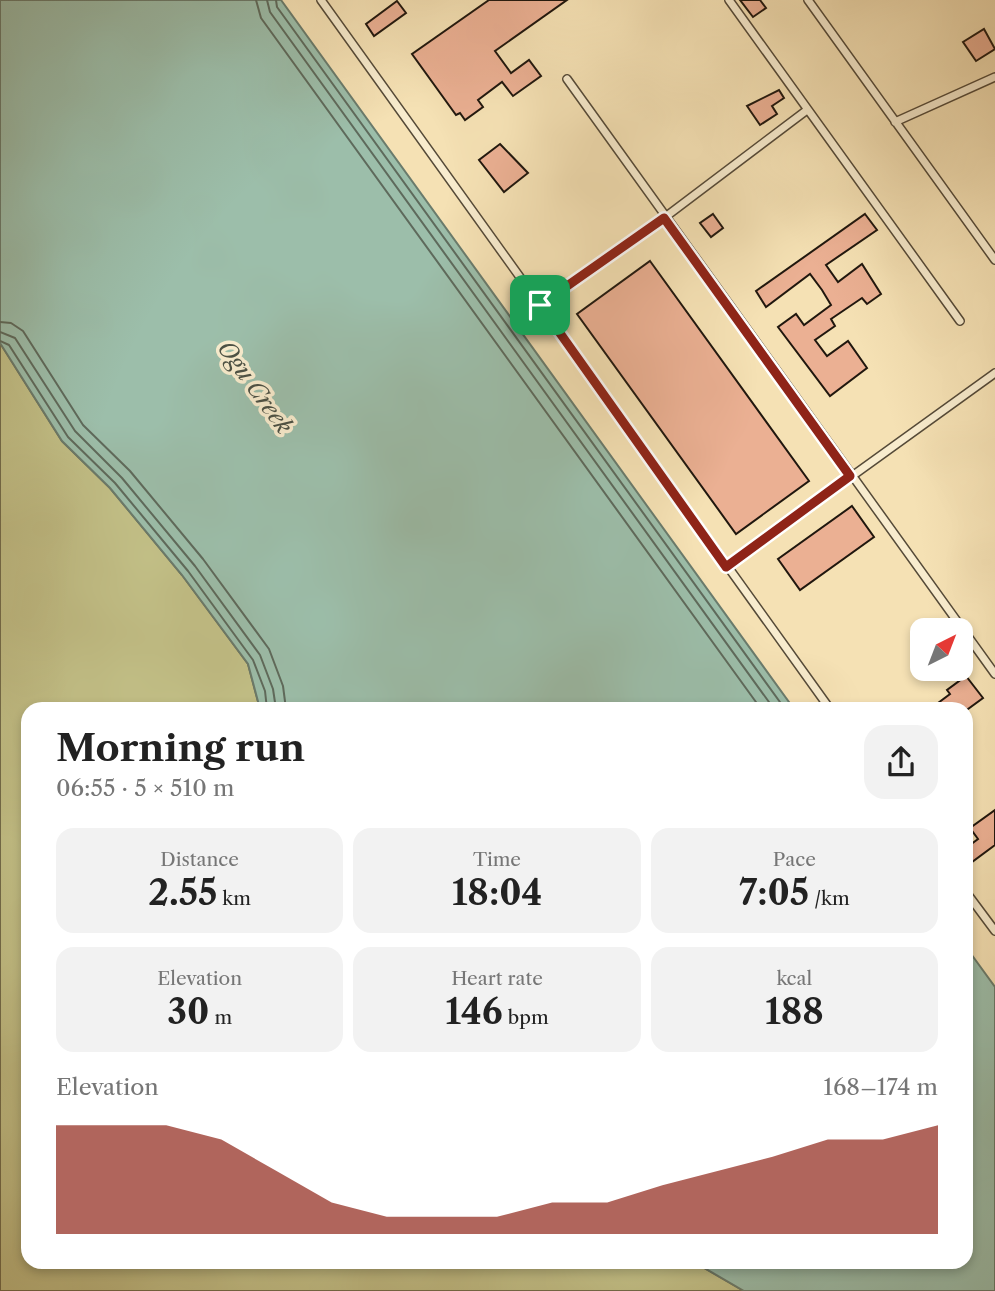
<!DOCTYPE html>
<html lang="en">
<head>
<meta charset="utf-8">
<style>
	:root { --surface:#fff; --page:#f2f2f2; --text:#222; --muted:#767676; --accent:#8f2418 }
	body { margin:0; font-family:"Libre Caslon Text",serif; background:var(--page); color:var(--text); height:100vh; display:flex; flex-direction:column; font-size:26px; white-space:nowrap }
	* { box-sizing:border-box; margin:0 }
	p { font-size:23px; color:var(--muted) }
	.icon { flex:none; width:38px; height:38px; fill:none; stroke:currentColor; stroke-width:2; stroke-linecap:round; stroke-linejoin:round }
	.map { position:relative; flex:1; overflow:hidden }
	.side { position:absolute; left:21px; top:702px; width:952px; height:567px; display:flex; flex-direction:column; background:var(--surface); border-radius:21px; box-shadow:0 4px 10px #0003 }
	.side>* { flex:none }
	.needle { width:46px; rotate:42deg }
	.controls { position:absolute; left:910px; top:618px; display:grid; gap:14px }
	.controls a { display:grid; place-items:center; width:63px; height:63px; border-radius:14px; background:var(--surface); box-shadow:0 4px 10px #0003; font-size:35px }
	.pin { position:absolute; display:grid; place-items:center; width:60px; height:60px; color:#fff; margin:-30px; border-radius:14px; box-shadow:0 4px 10px #0006 }
	.round { display:grid; place-items:center; flex:none; width:74px; height:74px; border-radius:21px; background:var(--page) }
	.summary { display:flex; align-items:center; justify-content:space-between; height:119px; padding:0 35px }
	h1 { font-size:38px; font-weight:700; line-height:52px }
	.stats { display:grid; grid-template-columns:repeat(3,1fr); gap:10px; height:119px; padding:7px 35px }
	.stats div { display:grid; align-content:center; border-radius:18px; background:var(--page); text-align:center }
	.stats b { font-size:35px; font-weight:700 }
	.stats small { font-size:19px; font-weight:400 }
	.stats p { font-size:19px }
	.chart { height:196px; padding:14px 35px }
	.chart p { display:flex; justify-content:space-between }
	.chart svg { width:100%; height:126px; margin-top:7px; fill:var(--accent); opacity:.7 }
	.map>svg:first-child { display:block }
	.green { fill:#c3c188; stroke:#726c4b; stroke-width:2 }
	.water { fill:#9cbeaa; stroke:#6a7b6c; stroke-width:2 }
	.lines { fill:none; stroke-linecap:round; stroke-linejoin:round }
	.shore { stroke:#5e6a5c; stroke-width:2 }
	.building { fill:#ebb093; stroke:#20170e; stroke-width:2 }
	.service-casing { stroke:#554a38; stroke-width:10 }
	.service { stroke:#f8ecce; stroke-width:7 }
	.route-casing { stroke:#fff; stroke-width:14 }
	.route { stroke:#8f2418; stroke-width:9 }
	.labels { text-anchor:middle; dominant-baseline:central; stroke-width:7; stroke-linejoin:round; paint-order:stroke }
	.water-label { font-size:23px; font-style:italic; fill:#4b5145; stroke:#f8ecce }
</style>
</head>
<body>
<div class="map">
<svg width="995" height="1291" viewBox="0 0 995 1291">
	<rect width="100%" height="100%" fill="#f5e1b4"/>
	<filter id="stains"><feTurbulence type="fractalNoise" baseFrequency=".00286" numOctaves="4"/><feColorMatrix values="0 0 0 0 .2 0 0 0 0 .09 0 0 0 0 .02 0 0 0 .5 -.17"/></filter>
	<radialGradient id="worn" r=".72"><stop offset=".6" stop-color="#630" stop-opacity="0"/><stop offset="1" stop-color="#630" stop-opacity=".3"/></radialGradient>
	<path class="green" d="M 0,343 L 62,441 L 110,488 L 182,575 L 248,664 L 260,709 L 28,709 L 28,1262 L 694,1262 L 744,1291 L 0,1291 Z"/>
	<path class="water" d="M 0,0 L 281,0 L 794,709 L 260,709 L 248,664 L 182,575 L 110,488 L 62,441 L 0,343 Z
		M 966,947 L 995,987 L 995,1291 L 744,1291 L 694,1262 L 966,1262 Z"/>
	<g class="lines">
		<path class="shore" d="M 256,0 L 261,18 L 761,709
			M 267,0 L 270,12 L 774,709
			M 276,0 L 277,7 L 785,709
			M 0,322 L 11,323 L 23,331 L 83,425 L 130,471 L 203,559 L 269,649 L 283,686 L 286,709
			M 0,332 L 15,338 L 75,431 L 122,478 L 195,566 L 260,655 L 273,689 L 276,709
			M 0,341 L 9,345 L 68,437 L 115,483 L 188,571 L 253,660 L 265,691 L 267,709"/>
	</g>
	<path class="building" d="M 489,0 L 567,0 L 495,51 L 511,73 L 529,60 L 541,76 L 513,96 L 502,82 L 478,100 L 483,107 L 465,120 L 460,113 L 456,115 L 412,54 Z
		M 740,0 L 760,0 L 766,8 L 753,17 Z
		M 397,1 L 406,13 L 374,36 L 366,24 Z
		M 984,29 L 995,49 L 976,61 L 963,42 Z
		M 779,90 L 784,98 L 772,106 L 777,114 L 760,125 L 747,106 Z
		M 500,144 L 528,173 L 504,192 L 479,160 Z
		M 713,214 L 723,228 L 711,237 L 700,223 Z
		M 865,214 L 877,230 L 826,265 L 838,282 L 862,264 L 881,294 L 867,304 L 862,298 L 831,319 L 835,326 L 815,340 L 827,356 L 848,341 L 867,368 L 830,396 L 778,327 L 796,314 L 804,325 L 831,305 L 822,290 L 810,274 L 766,307 L 756,291 Z
		M 650,261 L 809,481 L 736,534 L 577,314 Z
		M 852,506 L 874,537 L 800,590 L 778,559 Z
		M 966,676 L 983,698 L 968,709 L 930,709 L 950,694 L 947,690 Z
		M 995,810 L 995,845 L 972,862 L 966,854 L 966,848 L 978,839 L 970,828 Z"/>
	<g class="lines">
		<defs>
			<path id="service" d="M 321,0 L 830,709
				M 729,0 L 960,321
				M 808,0 L 995,260
				M 567,79 L 995,674
				M 895,122 L 995,77
				M 540,305 L 664,218 L 807,110
				M 726,567 L 995,373
				M 966,892 L 995,931"/>
		</defs>
		<use href="#service" class="service-casing"/>
		<use href="#service" class="service"/>
	</g>
	<g class="lines">
		<defs>
			<path id="route" d="M 664,218 L 850,476 L 726,567 L 540,305 Z"/>
		</defs>
		<use href="#route" class="route-casing"/>
		<use href="#route" class="route"/>
	</g>
	<g class="labels">
		<g class="water-label">
			<text transform="translate(255 387) rotate(54)">Ogu Creek</text>
		</g>
	</g>
	<rect width="100%" height="100%" filter="url(#stains)"/>
	<rect width="100%" height="100%" fill="url(#worn)"/>
</svg>
<div class="controls">
<a><svg class="needle" viewBox="-14 -14 28 28"><path d="M0-13l5 13h-10z" fill="#e53935"/><path d="M0 13l5-13h-10z" fill="#767676"/></svg></a>
</div>
<div class="pin" style="left:540px;top:305px;background:#1e9e55"><svg class="icon" aria-label="arrive" viewBox="0 0 24 24"><path d="M6 21V4h12l-3 4 3 4H6"/></svg></div>
<section class="side">
<div class="summary"><div><h1>Morning run</h1><p>06:55 · 5 × 510 m</p></div><a class="round"><svg class="icon" aria-label="share" viewBox="0 0 24 24"><path d="M12 15V3M7 8l5-5 5 5M5 13v7h14v-7"/></svg></a></div>
<div class="stats">
<div><p>Distance</p><b>2.55<small> km</small></b></div>
<div><p>Time</p><b>18:04</b></div>
<div><p>Pace</p><b>7:05<small> /km</small></b></div>
</div>
<div class="stats">
<div><p>Elevation</p><b>30<small> m</small></b></div>
<div><p>Heart rate</p><b>146<small> bpm</small></b></div>
<div><p>kcal</p><b>188</b></div>
</div>
<div class="chart"><p><span>Elevation</span>168–174 m</p>
<svg viewBox="0 0 160 44" preserveAspectRatio="none"><path d="M0 44V6L10 6L20 6L30 11L40 22L50 33L60 38L70 38L80 38L90 33L100 33L110 27L120 22L130 17L140 11L150 11L160 6V44z"/></svg>
</div>
</section>
</div>
</body>
</html>
